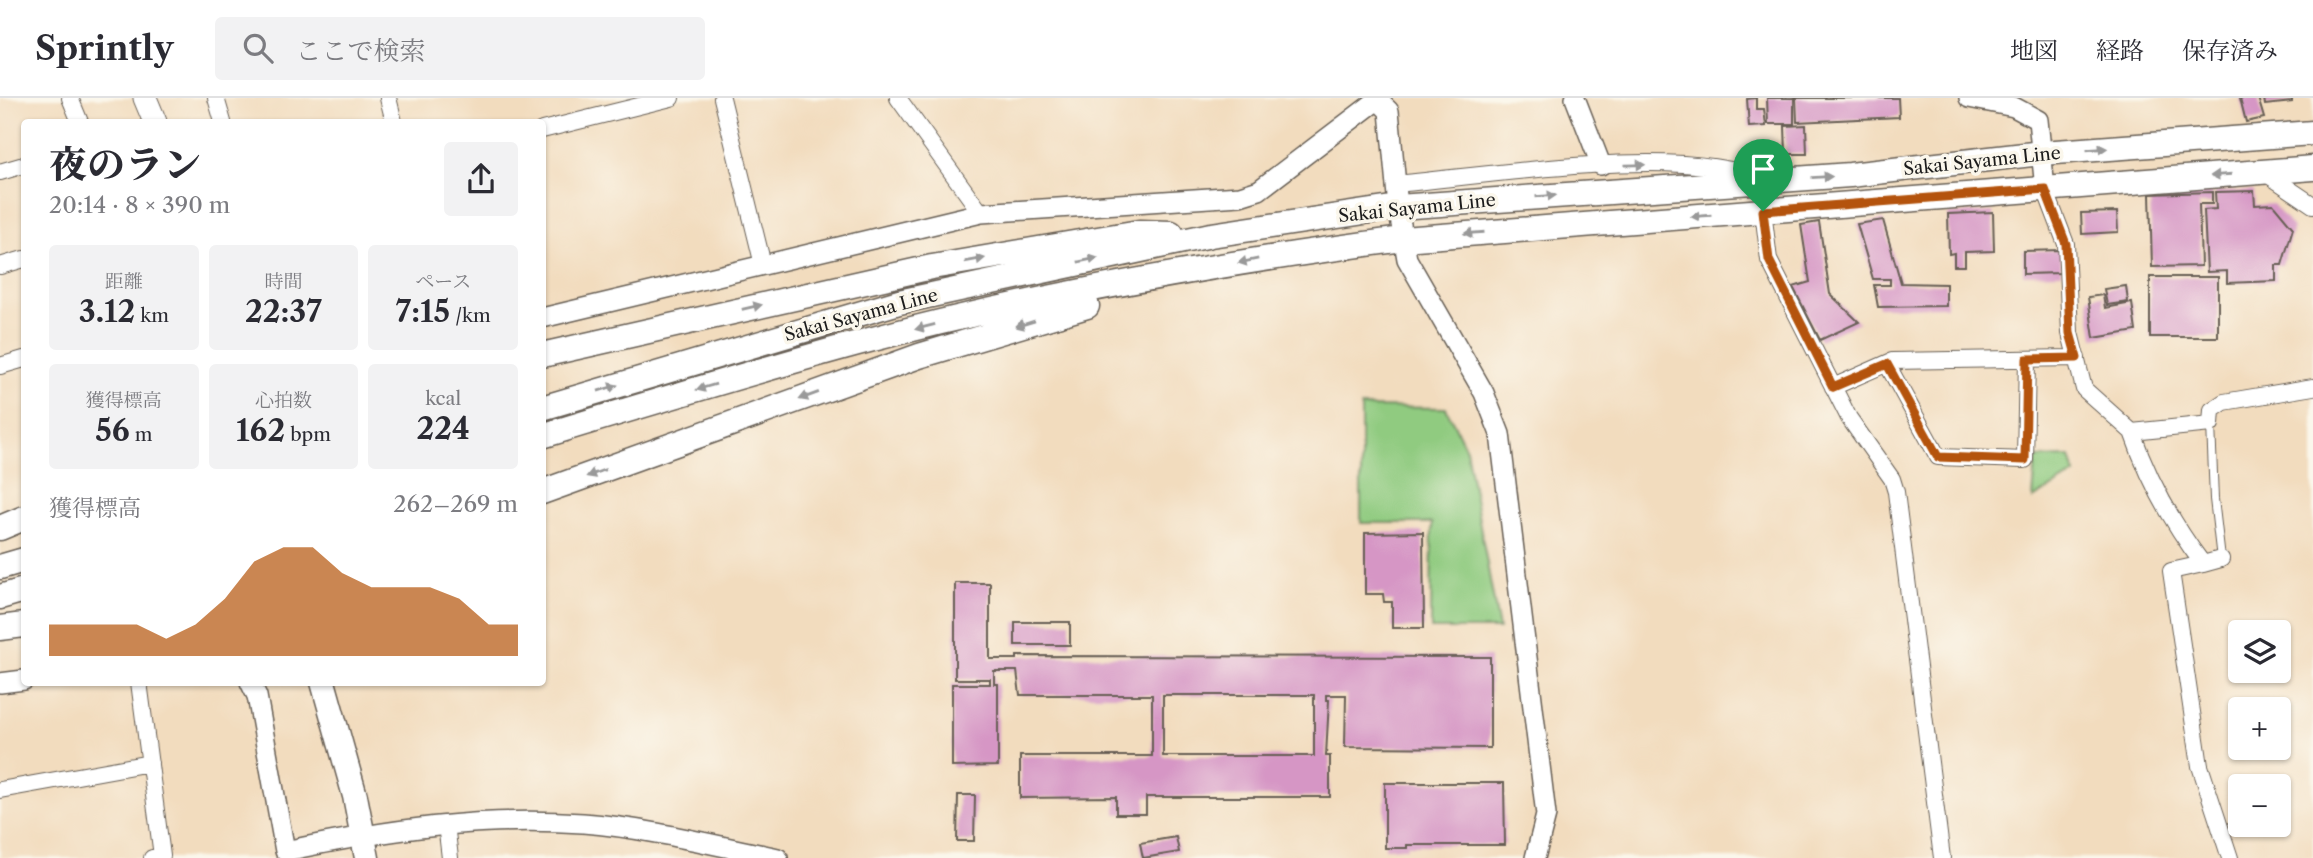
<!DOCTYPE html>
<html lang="ja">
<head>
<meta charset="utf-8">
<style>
	:root { --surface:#fff; --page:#f2f2f3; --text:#2b2b33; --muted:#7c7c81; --line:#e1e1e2; --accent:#b45309 }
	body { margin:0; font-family:"Libre Caslon Text","Noto Serif JP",serif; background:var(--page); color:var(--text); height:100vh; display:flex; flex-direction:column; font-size:26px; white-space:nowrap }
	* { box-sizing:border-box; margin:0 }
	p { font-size:23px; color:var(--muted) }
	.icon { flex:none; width:38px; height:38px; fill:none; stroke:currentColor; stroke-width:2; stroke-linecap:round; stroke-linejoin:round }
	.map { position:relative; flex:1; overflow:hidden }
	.side { position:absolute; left:21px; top:21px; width:525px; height:567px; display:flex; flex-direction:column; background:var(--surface); border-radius:7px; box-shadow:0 2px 5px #0004 }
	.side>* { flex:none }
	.fabs { position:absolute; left:2228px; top:522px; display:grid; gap:14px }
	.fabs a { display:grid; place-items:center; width:63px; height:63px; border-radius:7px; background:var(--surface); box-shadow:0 2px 5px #0004; font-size:35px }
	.pin { position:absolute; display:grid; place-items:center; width:60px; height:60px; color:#fff; margin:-72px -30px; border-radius:50% 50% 50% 0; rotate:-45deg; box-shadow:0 0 7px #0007 }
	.pin .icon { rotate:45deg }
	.round { display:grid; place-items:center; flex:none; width:74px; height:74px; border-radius:7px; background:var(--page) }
	.headline { display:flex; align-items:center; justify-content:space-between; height:119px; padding:0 28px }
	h1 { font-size:38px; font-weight:800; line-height:52px }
	.stats { display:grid; grid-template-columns:repeat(3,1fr); gap:10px; height:119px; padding:7px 28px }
	.stats div { display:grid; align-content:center; border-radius:7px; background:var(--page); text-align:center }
	.stats b { font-size:30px; font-weight:800 }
	.stats small { font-size:19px; font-weight:400 }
	.stats p { font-size:19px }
	.chart { height:196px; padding:14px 28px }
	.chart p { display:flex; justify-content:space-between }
	.chart svg { width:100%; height:126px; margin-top:7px; fill:var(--accent); opacity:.7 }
	header { display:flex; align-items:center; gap:42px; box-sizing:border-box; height:98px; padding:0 35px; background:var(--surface); border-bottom:2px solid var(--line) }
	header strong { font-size:33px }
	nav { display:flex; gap:38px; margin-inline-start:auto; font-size:24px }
	.search { width:490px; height:63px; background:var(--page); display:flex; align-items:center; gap:18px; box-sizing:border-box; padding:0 24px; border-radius:7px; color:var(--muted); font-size:26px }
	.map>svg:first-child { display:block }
	.green { fill:#90cb80; stroke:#56744e; stroke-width:2 }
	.building { fill:#d696c5; fill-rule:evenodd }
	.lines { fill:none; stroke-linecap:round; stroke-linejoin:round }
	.service-casing { stroke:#675f55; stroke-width:10 }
	.minor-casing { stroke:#675f55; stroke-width:18 }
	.tertiary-casing { stroke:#675f55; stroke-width:22 }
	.secondary-casing { stroke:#675f55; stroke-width:25 }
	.primary-casing { stroke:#675f55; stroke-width:27 }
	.service { stroke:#fff; stroke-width:8 }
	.minor { stroke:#fff; stroke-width:16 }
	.tertiary { stroke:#fff; stroke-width:19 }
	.secondary { stroke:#fff; stroke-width:23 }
	.primary { stroke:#fff; stroke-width:24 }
	.oneway { fill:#999 }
	.route-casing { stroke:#fff; stroke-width:14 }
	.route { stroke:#b45309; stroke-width:9 }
	.labels { text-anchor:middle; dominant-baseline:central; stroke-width:7; stroke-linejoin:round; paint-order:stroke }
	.street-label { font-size:18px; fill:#1c1c1c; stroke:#fbf7ec }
</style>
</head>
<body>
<header>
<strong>Sprintly</strong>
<div class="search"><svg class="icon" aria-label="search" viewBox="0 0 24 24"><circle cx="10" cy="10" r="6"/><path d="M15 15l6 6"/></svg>ここで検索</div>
<nav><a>地図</a><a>経路</a><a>保存済み</a></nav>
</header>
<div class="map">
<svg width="2313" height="760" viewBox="0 0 2313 760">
	<rect width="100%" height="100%" fill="#fbf7ec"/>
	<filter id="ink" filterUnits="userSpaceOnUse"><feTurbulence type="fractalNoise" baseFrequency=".0143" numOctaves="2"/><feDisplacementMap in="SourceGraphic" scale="14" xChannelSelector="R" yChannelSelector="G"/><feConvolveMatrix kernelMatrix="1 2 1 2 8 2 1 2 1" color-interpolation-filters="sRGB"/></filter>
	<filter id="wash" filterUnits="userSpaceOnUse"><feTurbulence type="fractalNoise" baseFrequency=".00686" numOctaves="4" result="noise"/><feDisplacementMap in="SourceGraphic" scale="28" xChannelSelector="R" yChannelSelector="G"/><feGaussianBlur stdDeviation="1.57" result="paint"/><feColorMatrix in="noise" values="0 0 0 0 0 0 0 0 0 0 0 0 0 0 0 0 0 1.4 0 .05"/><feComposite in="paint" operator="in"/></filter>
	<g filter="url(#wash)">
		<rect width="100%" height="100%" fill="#f2dcbe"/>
		<path class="green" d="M 1361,309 L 1446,310 L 1466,351 L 1499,531 L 1431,531 L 1432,425 L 1361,425 Z
			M 2070,359 L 2075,376 L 2033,401 L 2036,360 Z"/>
		<g id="blocks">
			<path class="building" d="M 1756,0 L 1756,11 L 1764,11 L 1766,28 L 1749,29 L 1747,1 Z
				M 1767,0 L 1794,0 L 1794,26 L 1768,26 Z
				M 1796,0 L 1898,0 L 1899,19 L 1797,24 Z
				M 2240,0 L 2258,0 L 2264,20 L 2246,24 Z
				M 2264,0 L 2292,0 L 2292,4 L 2265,7 Z
				M 1806,27 L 1807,56 L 1786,56 L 1785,28 Z
				M 2254,93 L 2255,107 L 2273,106 L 2293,130 L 2282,167 L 2276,167 L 2276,183 L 2227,185 L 2227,173 L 2207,174 L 2204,112 L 2216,111 L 2215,94 Z
				M 2212,94 L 2212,106 L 2199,106 L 2201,168 L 2152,169 L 2150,96 Z
				M 1993,114 L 1994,153 L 1965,154 L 1965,168 L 1954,168 L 1954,155 L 1949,156 L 1948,116 Z
				M 2117,114 L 2118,134 L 2082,136 L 2081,115 Z
				M 1883,122 L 1901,185 L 1946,186 L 1946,208 L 1878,209 L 1874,187 L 1890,187 L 1890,181 L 1873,181 L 1857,126 Z
				M 1819,124 L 1830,196 L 1859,224 L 1820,242 L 1793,189 L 1810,184 L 1801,127 Z
				M 2061,152 L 2061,175 L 2023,176 L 2023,153 Z
				M 2150,179 L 2218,179 L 2218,239 L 2150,239 Z
				M 2126,188 L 2128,204 L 2107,207 L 2104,191 Z
				M 2103,197 L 2105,210 L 2132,205 L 2136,233 L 2094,240 L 2088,199 Z
				M 1423,434 L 1424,530 L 1392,530 L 1392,504 L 1384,504 L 1383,496 L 1365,496 L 1365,435 Z
				M 955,485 L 990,485 L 990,561 L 1017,561 L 1017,558 L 1490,559 L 1490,650 L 1345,649 L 1346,597 L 1326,597 L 1326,602 L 1329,602 L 1326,658 L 1330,658 L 1330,699 L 1146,699 L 1146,716 L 1116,716 L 1116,699 L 1020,700 L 1020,658 L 1152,658 L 1152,597 L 1020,597 L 1017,573 L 994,573 L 994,586 L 998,586 L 998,668 L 952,669 L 952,586 L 990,586 L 990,581 L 955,581 ZM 1163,597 L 1314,597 L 1314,658 L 1163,658 Z
				M 1015,524 L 1070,524 L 1070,547 L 1015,547 Z
				M 1385,685 L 1504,685 L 1505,747 L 1407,747 L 1407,750 L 1385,750 Z
				M 958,697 L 975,697 L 974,743 L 957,743 Z
				M 1176,739 L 1179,754 L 1143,760 L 1140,745 Z"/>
		</g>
	</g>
	<g filter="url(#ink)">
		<use href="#blocks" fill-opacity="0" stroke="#675f55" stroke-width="2"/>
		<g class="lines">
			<defs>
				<path id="service" d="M 2211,326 L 2214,401 L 2221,461"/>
				<path id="minor" d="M 70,0 L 80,24
					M 216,0 L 223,24
					M 388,0 L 394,24
					M 722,0 L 763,167
					M 898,0 L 981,115
					M 542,32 L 671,0
					M 0,74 L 24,67
					M 2264,74 L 2313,107
					M 1396,86 C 1484,78 1684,46 1758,81
					M 2045,91 L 2066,146 L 2070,235 L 2084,291 L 2132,334 L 2211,326 L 2212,312 L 2224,304 L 2313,289
					M 1763,113 L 1769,162 L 1849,320 L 1892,381 L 1896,394 L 1942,760
					M 0,168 L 24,161
					M 1887,266 L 1938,359 L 2025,362 L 2027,261
					M 0,268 L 24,261
					M 1833,289 L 1892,263 L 2077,260
					M 2132,334 C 2149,383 2172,425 2203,466 L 2221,461
					M 2203,466 L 2171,473 L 2200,668 L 2230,760
					M 139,584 L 162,758 L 152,760
					M 0,692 L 150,665
					M 446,726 L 450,760"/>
				<path id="tertiary" d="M 1575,0 L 1601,67
					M 1969,0 L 2014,9 L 2038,22 L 2045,91
					M 1378,2 L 1389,13 L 1398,109 L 1407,161 L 1484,295 L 1500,336 L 1546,717 L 1535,760
					M 542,220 L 981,115 L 1240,98 L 1259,92 L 1380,0
					M 250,584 L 257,598 L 285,753 C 385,732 481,718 583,725 C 648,730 713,747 778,760
					M 0,585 L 24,582"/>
				<path id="secondary" d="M 145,0 L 155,24"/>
				<path id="primary" d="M 542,257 L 932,169 L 1139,134 L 1171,135
					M 542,310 L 899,204 L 1211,137 L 1398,109 L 1850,77 L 2042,55 L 2313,35
					M 542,338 C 647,306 752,274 858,245 C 1036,197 1220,165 1403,141 L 2313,70
					M 542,394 L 919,258 L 1087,208
					M 0,430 L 24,420
					M 0,469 L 24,462
					M 0,499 L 24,492
					M 0,530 L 24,527
					M 323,584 L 355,698 L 367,760"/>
			</defs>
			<use href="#service" class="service-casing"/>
			<use href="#minor" class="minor-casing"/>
			<use href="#tertiary" class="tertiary-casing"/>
			<use href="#secondary" class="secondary-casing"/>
			<use href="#primary" class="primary-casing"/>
			<use href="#service" class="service"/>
			<use href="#minor" class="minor"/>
			<use href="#tertiary" class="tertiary"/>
			<use href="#secondary" class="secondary"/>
			<use href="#primary" class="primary"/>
		</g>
		<defs><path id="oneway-solid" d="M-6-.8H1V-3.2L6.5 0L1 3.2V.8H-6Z" transform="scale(1.75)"/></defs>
		<g class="oneway">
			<use href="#oneway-solid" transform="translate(2097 51) rotate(-4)"/>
			<use href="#oneway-solid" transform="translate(1635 67) rotate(-1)"/>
			<use href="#oneway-solid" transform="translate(2221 77) rotate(176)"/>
			<use href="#oneway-solid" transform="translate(1822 79) rotate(-3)"/>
			<use href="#oneway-solid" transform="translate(1546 98) rotate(-4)"/>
			<use href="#oneway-solid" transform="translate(1701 118) rotate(176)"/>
			<use href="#oneway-solid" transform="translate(1474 135) rotate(176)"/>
			<use href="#oneway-solid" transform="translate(975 162) rotate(-10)"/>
			<use href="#oneway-solid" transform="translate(1088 162) rotate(-12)"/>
			<use href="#oneway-solid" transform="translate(1248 163) rotate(168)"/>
			<use href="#oneway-solid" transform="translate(752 209) rotate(-13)"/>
			<use href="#oneway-solid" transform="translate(1025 226) rotate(163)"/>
			<use href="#oneway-solid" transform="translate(925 229) rotate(166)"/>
			<use href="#oneway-solid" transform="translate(706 289) rotate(164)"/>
			<use href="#oneway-solid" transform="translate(608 290) rotate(-17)"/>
			<use href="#oneway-solid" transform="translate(809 298) rotate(160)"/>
			<use href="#oneway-solid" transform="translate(596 375) rotate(160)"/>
		</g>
	</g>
	<g class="lines" filter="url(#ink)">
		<defs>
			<path id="route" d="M 2045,91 L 2066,146 L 2070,235 L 2077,260 L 2027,261 L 2025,362 L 1938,359 L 1887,266 L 1833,289 L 1769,162 L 1763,113 Z"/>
		</defs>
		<use href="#route" class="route-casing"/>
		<use href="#route" class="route"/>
	</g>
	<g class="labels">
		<g class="street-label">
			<text transform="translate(1982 63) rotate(-6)">Sakai Sayama Line</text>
			<text transform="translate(1417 110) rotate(-6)">Sakai Sayama Line</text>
			<text transform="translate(861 217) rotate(-15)">Sakai Sayama Line</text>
		</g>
	</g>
</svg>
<div class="fabs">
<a><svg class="icon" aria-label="layers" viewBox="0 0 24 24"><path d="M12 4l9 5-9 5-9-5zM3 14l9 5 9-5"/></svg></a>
<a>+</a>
<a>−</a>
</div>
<div class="pin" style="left:1763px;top:113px;background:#1e9e55"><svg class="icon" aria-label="arrive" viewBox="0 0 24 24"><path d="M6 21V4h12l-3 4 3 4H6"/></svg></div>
<section class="side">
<div class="headline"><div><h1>夜のラン</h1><p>20:14 · 8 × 390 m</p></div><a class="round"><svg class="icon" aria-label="share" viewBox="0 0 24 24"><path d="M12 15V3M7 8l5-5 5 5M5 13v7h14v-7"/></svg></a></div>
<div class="stats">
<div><p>距離</p><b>3.12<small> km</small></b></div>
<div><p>時間</p><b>22:37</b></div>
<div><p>ペース</p><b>7:15<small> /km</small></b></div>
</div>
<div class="stats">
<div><p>獲得標高</p><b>56<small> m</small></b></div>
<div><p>心拍数</p><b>162<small> bpm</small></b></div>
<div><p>kcal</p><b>224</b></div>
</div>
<div class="chart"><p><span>獲得標高</span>262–269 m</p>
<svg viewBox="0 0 160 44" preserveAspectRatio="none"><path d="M0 44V33L10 33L20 33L30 33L40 38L50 33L60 24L70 11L80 6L90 6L100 15L110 20L120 20L130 20L140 24L150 33L160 33V44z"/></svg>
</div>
</section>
</div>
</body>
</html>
